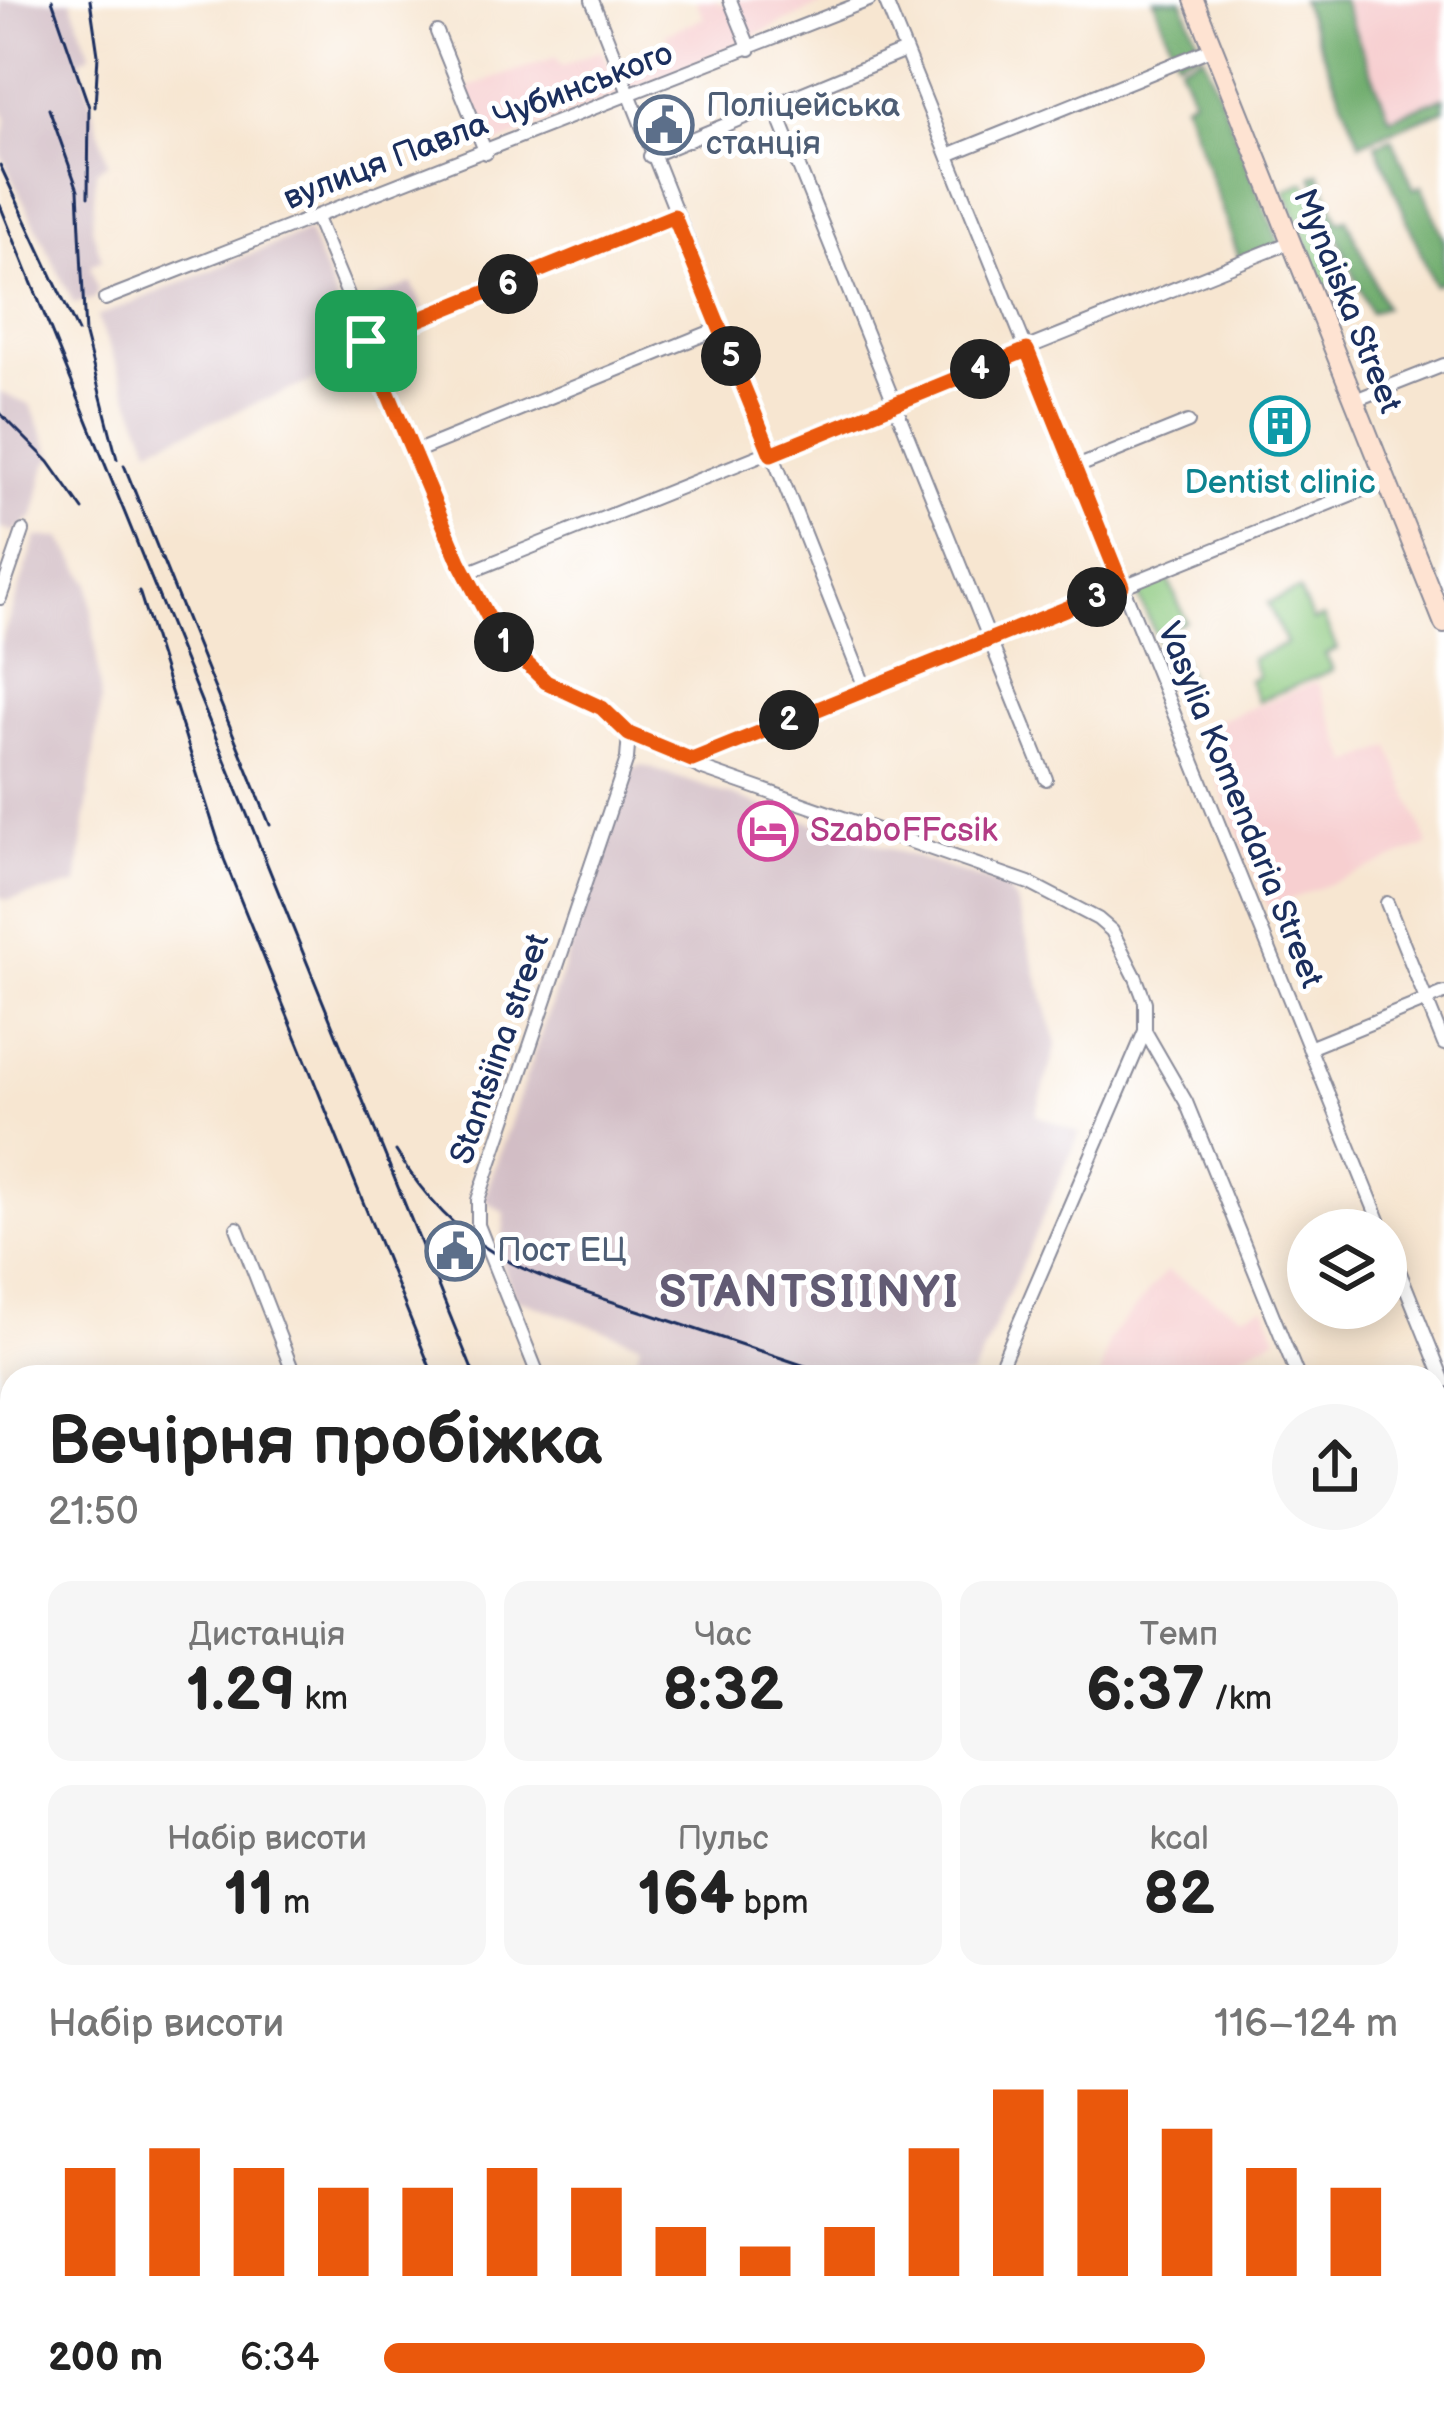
<!DOCTYPE html>
<html lang="uk">
<head>
<meta charset="utf-8">
<style>
	:root { --surface:#fff; --page:#f6f6f6; --text:#222; --muted:#767676; --accent:#ea580c }
	body { margin:0; font-family:"Balsamiq Sans",sans-serif; background:var(--page); color:var(--text); height:100vh; display:flex; flex-direction:column; font-size:45px; white-space:nowrap }
	* { box-sizing:border-box; margin:0 }
	p { font-size:39px; color:var(--muted) }
	.icon { flex:none; width:66px; height:66px; fill:none; stroke:currentColor; stroke-width:2; stroke-linecap:round; stroke-linejoin:round }
	.map { position:relative; flex:1; overflow:hidden }
	.side { position:absolute; left:0px; top:1365px; width:1446px; height:1062px; display:flex; flex-direction:column; background:var(--surface); border-radius:36px 36px 0 0; box-shadow:0 6px 30px #0003 }
	.side>* { flex:none }
	.tools { position:absolute; left:1287px; top:1209px; display:grid; gap:24px }
	.tools a { display:grid; place-items:center; width:120px; height:120px; border-radius:50%; background:var(--surface); box-shadow:0 6px 30px #0003; font-size:60px }
	.pin { position:absolute; display:grid; place-items:center; width:102px; height:102px; color:#fff; margin:-51px; border-radius:24px; box-shadow:0 6px 18px #0006 }
	.km { position:absolute; width:60px; height:60px; margin:-30px; border-radius:50%; background:#222; color:#fff; font-size:33px; line-height:60px; text-align:center }
	.round { display:grid; place-items:center; flex:none; width:126px; height:126px; border-radius:63px; background:var(--page) }
	.headline { display:flex; align-items:center; justify-content:space-between; height:204px; padding:0 48px }
	h1 { font-size:66px; font-weight:700; line-height:90px }
	.stats { display:grid; grid-template-columns:repeat(3,1fr); gap:18px; height:204px; padding:12px 48px }
	.stats div { display:grid; align-content:center; border-radius:24px; background:var(--page); text-align:center }
	.stats b { font-size:60px; font-weight:700 }
	.stats small { font-size:33px; font-weight:400 }
	.stats p { font-size:33px }
	.chart { height:336px; padding:24px 48px }
	.chart p { display:flex; justify-content:space-between }
	.chart svg { width:100%; height:216px; margin-top:12px; stroke:var(--accent); stroke-width:6 }
	ul { padding:0 48px; list-style:none; font-size:39px }
	li { display:grid; grid-template-columns:192px 144px 1fr; align-items:center; height:90px }
	li i { height:30px; border-radius:15px; background:var(--accent) }
	.map>svg:first-child { display:block }
	.built { fill:#f7cfd0 }
	.industrial { fill:#d2bdc5 }
	.green { fill:#8cc97f; stroke:#547c6e; stroke-width:3 }
	.forest { fill:#71ad6e; stroke:#466e66; stroke-width:3 }
	.lines { fill:none; stroke-linecap:round; stroke-linejoin:round }
	.minor-casing { stroke:#898a98; stroke-width:16 }
	.secondary-casing { stroke:#898a98; stroke-width:22 }
	.minor { stroke:#fff; stroke-width:12 }
	.secondary { stroke:#fee3d2; stroke-width:18 }
	.rail { stroke:#1b2f5e; stroke-width:3 }
	.route-casing { stroke:#fff; stroke-width:24 }
	.route { stroke:#ea580c; stroke-width:15 }
	.labels { text-anchor:middle; dominant-baseline:central; stroke-width:10; stroke-linejoin:round; paint-order:stroke }
	.service-label { font-size:33px; fill:#4e5e75; stroke:#fff; text-anchor:start }
	.street-label { font-size:33px; fill:#1b2f5e; stroke:#fff }
	.culture-label { font-size:33px; fill:#0d838f; stroke:#fff }
	.hotel-label { font-size:33px; fill:#b23c85; stroke:#fff; text-anchor:start }
	.district-label { font-size:45px; font-weight:bold; letter-spacing:3px; fill:#625b74; stroke:#fff }
</style>
</head>
<body>
<div class="map">
<svg width="1444" height="2427" viewBox="0 0 1444 2427">
	<rect width="100%" height="100%" fill="#fff"/>
	<filter id="ink" filterUnits="userSpaceOnUse"><feTurbulence type="fractalNoise" baseFrequency=".00833" numOctaves="2"/><feDisplacementMap in="SourceGraphic" scale="24" xChannelSelector="R" yChannelSelector="G"/><feConvolveMatrix kernelMatrix="1 2 1 2 8 2 1 2 1" color-interpolation-filters="sRGB"/></filter>
	<filter id="wash" filterUnits="userSpaceOnUse"><feTurbulence type="fractalNoise" baseFrequency=".004" numOctaves="4" result="noise"/><feDisplacementMap in="SourceGraphic" scale="48" xChannelSelector="R" yChannelSelector="G"/><feGaussianBlur stdDeviation="2.7" result="paint"/><feColorMatrix in="noise" values="0 0 0 0 0 0 0 0 0 0 0 0 0 0 0 0 0 1.4 0 .05"/><feComposite in="paint" operator="in"/></filter>
	<g filter="url(#wash)">
		<rect width="100%" height="100%" fill="#f7e6d1"/>
		<path class="built" d="M 696,0 L 716,0 L 719,5 L 732,0 L 831,0 L 682,69 L 487,148 L 462,90 L 556,57 L 562,66 L 601,50 L 615,79 L 674,54 L 665,34 L 704,18 Z
			M 1344,0 L 1444,0 L 1444,96 L 1390,117 Z
			M 1317,682 L 1350,763 L 1390,747 L 1428,845 L 1268,908 L 1197,729 Z
			M 1166,1271 L 1241,1314 L 1265,1307 L 1277,1337 L 1226,1361 L 1231,1377 L 1100,1377 L 1109,1339 Z
			M 1434,1807 L 1444,1809 L 1444,2004 L 1434,2003 Z"/>
		<path class="industrial" d="M 0,0 L 71,0 L 91,55 L 80,60 L 108,163 L 96,170 L 92,228 L 102,260 L 90,265 L 98,291 L 94,299 L 74,304 L 1,155 L 6,119 L 0,103 Z
			M 308,231 L 361,361 L 150,447 L 97,317 Z
			M 412,283 L 423,309 L 380,326 L 370,300 Z
			M 0,392 L 31,406 L 53,458 L 46,464 L 34,516 L 14,532 L 0,528 Z
			M 37,537 L 61,538 L 89,582 L 101,700 L 77,885 L 7,900 L 0,897 L 0,645 Z
			M 641,765 L 1007,888 L 1016,902 L 1057,1043 L 1036,1115 L 1080,1133 L 972,1377 L 633,1377 L 640,1343 L 515,1298 L 500,1260 L 505,1213 L 484,1199 L 632,770 Z
			M 0,2289 L 12,2293 L 12,2415 L 18,2415 L 13,2427 L 0,2427 Z"/>
		<path class="green" d="M 1305,182 L 1345,277 L 1324,286 L 1285,190 Z
			M 1166,574 L 1186,621 L 1168,629 L 1194,690 L 1181,695 L 1135,587 Z
			M 1299,590 L 1313,621 L 1323,617 L 1337,649 L 1325,654 L 1333,670 L 1258,701 L 1249,680 L 1258,676 L 1251,659 L 1286,644 L 1268,603 Z
			M 975,2415 L 1087,2415 L 1086,2427 L 979,2427 Z"/>
		<path class="forest" d="M 1154,0 L 1182,0 L 1202,50 L 1177,60 Z
			M 1301,0 L 1342,0 L 1390,118 L 1444,97 L 1444,110 L 1360,143 Z
			M 1203,55 L 1281,247 L 1241,263 L 1184,103 L 1193,98 L 1179,65 Z
			M 1392,138 L 1414,189 L 1422,186 L 1444,240 L 1444,281 L 1434,285 L 1376,144 Z
			M 1319,173 L 1339,221 L 1347,219 L 1385,307 L 1370,313 L 1312,176 Z"/>
	</g>
	<g filter="url(#ink)">
		<g class="lines">
			<defs>
				<path id="minor" d="M 592,0 L 866,690
					M 730,0 L 750,49
					M 885,0 L 1383,1230
					M 437,32 L 486,153
					M 774,105 L 1046,779
					M 948,155 L 1213,48
					M 650,156 L 905,51
					M 316,218 L 459,561 L 498,636 L 521,660 L 546,682 L 601,708 L 629,734 L 703,769 L 1029,883 L 1098,919 L 1112,931 L 1136,978 L 1145,1002 L 1145,1031 L 996,1377
					M 105,299 L 869,0
					M 366,341 L 674,216
					M 1355,400 L 1444,365
					M 412,453 L 720,328
					M 1074,468 L 1188,422
					M 467,573 L 1291,242
					M 0,598 L 23,531
					M 692,760 L 1387,480
					M 1387,903 L 1444,1044
					M 1145,1031 L 1186,1102 L 1298,1377
					M 1309,1048 L 1444,993
					M 237,1228 L 295,1377
					M 1386,1238 L 1444,1382
					M 539,1377 L 478,1225 L 478,1200 L 627,759 L 629,734
					M 1434,1456 L 1444,1451
					M 1434,2196 L 1444,2197
					M 331,2427 L 343,2415
					M 492,2427 L 500,2415
					M 1094,2427 L 1095,2415
					M 1279,2427 L 1280,2415"/>
				<path id="secondary" d="M 1194,0 L 1444,624
					M 1434,1684 L 1444,1684
					M 0,2173 L 12,2177
					M 723,2415 L 759,2427
					M 960,2415 L 964,2427"/>
			</defs>
			<use href="#minor" class="minor-casing"/>
			<use href="#secondary" class="secondary-casing"/>
			<use href="#minor" class="minor"/>
			<use href="#secondary" class="secondary"/>
			<path class="rail" d="M 52,0 L 89,107 L 88,197
				M 90,0 L 98,55 L 95,107
				M 49,109 L 78,190 L 85,335 L 117,459
				M 0,165 L 78,332
				M 0,205 L 475,1377
				M 0,413 L 49,462 L 83,510
				M 124,465 L 270,825
				M 139,591 L 224,859 L 434,1377
				M 396,1151 C 462,1259 532,1275 644,1312 C 709,1334 773,1355 838,1377
				M 883,2415 L 888,2427"/>
		</g>
	</g>
	<g class="lines" filter="url(#ink)">
		<defs>
			<path id="route" d="M 674,216 L 771,454 L 1027,350 L 1122,586 L 692,760 L 629,734 L 602,708 L 546,682 L 498,636 L 459,561 L 366,341 Z"/>
		</defs>
		<use href="#route" class="route-casing"/>
		<use href="#route" class="route"/>
	</g>
	<defs>
		<symbol id="civic-ring" viewBox="-11 -11 22 22"><circle r="9.5" fill="#fff" stroke="#5c6f8a" stroke-width="1.5"/><path d="M-.6-6.5H3V-4.5H.6V-3L4-1V1h2V6H-6V1h2V-1L-.6-3ZM-1.2 2.5V6h2.4V2.5Z" fill="#5c6f8a"/></symbol>
		<symbol id="building-ring" viewBox="-11 -11 22 22"><circle r="9.5" fill="#fff" stroke="#0f9aa8" stroke-width="1.5"/><path d="M-4-6H4V6H1V3H-1V6H-4ZM-2.5-4.3h1.7v1.8h-1.7ZM.8-4.3h1.7v1.8H.8ZM-2.5-1h1.7V.8h-1.7ZM.8-1h1.7V.8H.8Z" fill="#0f9aa8"/></symbol>
		<symbol id="hotel-ring" viewBox="-11 -11 22 22"><circle r="9.5" fill="#fff" stroke="#d1479c" stroke-width="1.5"/><path d="M-6-4.5h1.5V1H6V5H4.5V3h-9V5H-6ZM-4 0a1.8 1.8 0 1 1 3.6 0ZM.5 0V-2.5h3Q6-2.5 6 0Z" fill="#d1479c"/></symbol>
	</defs>
	<g fill-rule="evenodd">
		<use href="#civic-ring" x="631" y="92" width="66" height="66"/>
		<use href="#building-ring" x="1247" y="393" width="66" height="66"/>
		<use href="#hotel-ring" x="735" y="798" width="66" height="66"/>
		<use href="#civic-ring" x="422" y="1218" width="66" height="66"/>
	</g>
	<g class="labels">
		<g class="service-label">
			<text x="706" y="106">Поліцейська<tspan x="706" dy="38">станція</tspan></text>
			<text x="497" y="1251">Пост ЕЦ</text>
		</g>
		<g class="street-label">
			<text transform="translate(478 126) rotate(-21)">вулиця Павла Чубинського</text>
			<text transform="translate(1347 301) rotate(68)">Mynaiska Street</text>
			<text transform="translate(1240 805) rotate(68)">Vasylia Komendaria Street</text>
			<text transform="translate(500 1049) rotate(-71)">Stantsiina street</text>
		</g>
		<g class="culture-label">
			<text x="1280" y="483">Dentist clinic</text>
		</g>
		<g class="hotel-label">
			<text x="810" y="831">SzaboFFcsik</text>
		</g>
		<g class="district-label">
			<text x="810" y="1293">STANTSIINYI</text>
		</g>
	</g>
</svg>
<div class="tools">
<a><svg class="icon" aria-label="layers" viewBox="0 0 24 24"><path d="M12 4l9 5-9 5-9-5zM3 14l9 5 9-5"/></svg></a>
</div>
<div class="pin" style="left:366px;top:341px;background:#1e9e55"><svg class="icon" aria-label="arrive" viewBox="0 0 24 24"><path d="M6 21V4h12l-3 4 3 4H6"/></svg></div>
<b class="km" style="left:504px;top:642px">1</b>
<b class="km" style="left:789px;top:720px">2</b>
<b class="km" style="left:1097px;top:597px">3</b>
<b class="km" style="left:980px;top:369px">4</b>
<b class="km" style="left:731px;top:356px">5</b>
<b class="km" style="left:508px;top:284px">6</b>
<section class="side">
<div class="headline"><div><h1>Вечірня пробіжка</h1><p>21:50</p></div><a class="round"><svg class="icon" aria-label="share" viewBox="0 0 24 24"><path d="M12 15V3M7 8l5-5 5 5M5 13v7h14v-7"/></svg></a></div>
<div class="stats">
<div><p>Дистанція</p><b>1.29<small> km</small></b></div>
<div><p>Час</p><b>8:32</b></div>
<div><p>Темп</p><b>6:37<small> /km</small></b></div>
</div>
<div class="stats">
<div><p>Набір висоти</p><b>11<small> m</small></b></div>
<div><p>Пульс</p><b>164<small> bpm</small></b></div>
<div><p>kcal</p><b>82</b></div>
</div>
<div class="chart"><p><span>Набір висоти</span>116–124 m</p>
<svg viewBox="0 0 160 44" preserveAspectRatio="none"><path d="M5 44V22M15 44V18M25 44V22M35 44V26M45 44V26M55 44V22M65 44V26M75 44V34M85 44V38M95 44V34M105 44V18M115 44V6M125 44V6M135 44V14M145 44V22M155 44V26"/></svg>
</div>
<ul>
<li><b>200 m</b>6:34<i style="width:81%"></i></li>
</ul>
</section>
</div>
</body>
</html>
